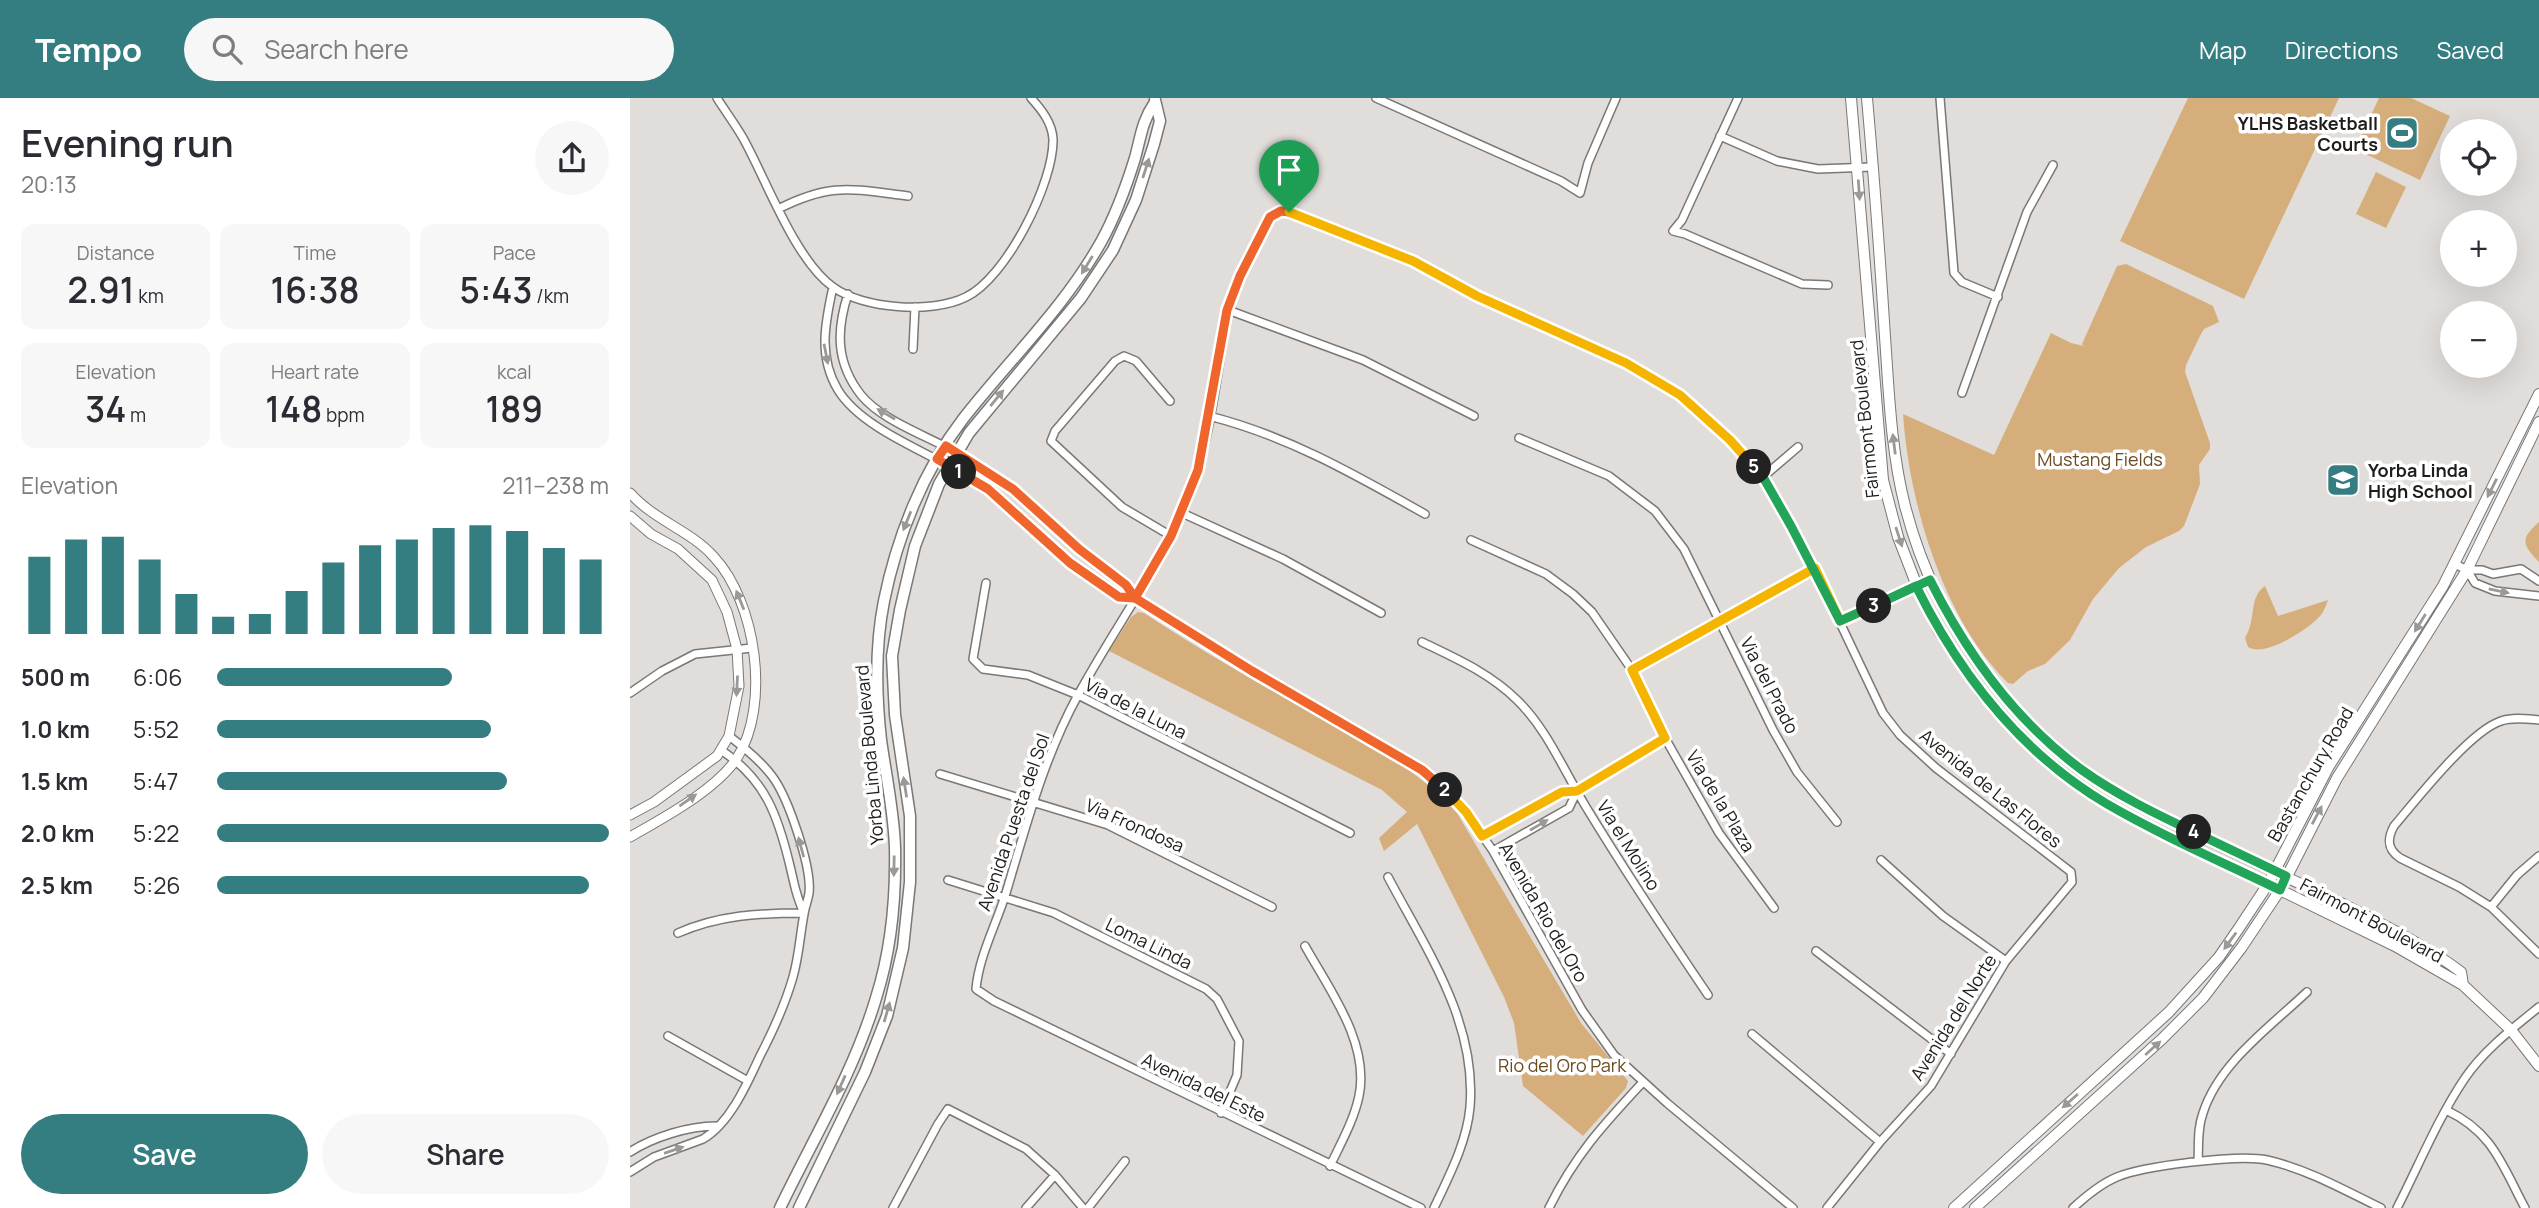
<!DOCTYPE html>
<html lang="en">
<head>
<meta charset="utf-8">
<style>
	:root { --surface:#fff; --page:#f7f7f7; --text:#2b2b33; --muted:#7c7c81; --accent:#347d81 }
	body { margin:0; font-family:Manrope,sans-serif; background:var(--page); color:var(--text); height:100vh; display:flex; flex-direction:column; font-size:26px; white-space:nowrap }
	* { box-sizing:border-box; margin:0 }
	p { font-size:23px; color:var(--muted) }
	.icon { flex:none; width:38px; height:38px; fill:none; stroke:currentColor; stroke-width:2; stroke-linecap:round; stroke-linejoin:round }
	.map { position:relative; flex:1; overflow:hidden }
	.drawer { display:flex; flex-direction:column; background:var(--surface); width:630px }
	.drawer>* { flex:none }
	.controls { position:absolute; left:1810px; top:21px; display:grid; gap:14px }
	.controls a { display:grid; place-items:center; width:77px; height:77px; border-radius:50%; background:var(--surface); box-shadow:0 7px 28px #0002; font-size:35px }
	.pin { position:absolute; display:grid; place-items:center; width:60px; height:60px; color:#fff; margin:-72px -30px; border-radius:50% 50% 50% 0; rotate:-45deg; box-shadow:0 0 7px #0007 }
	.pin .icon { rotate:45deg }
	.km { position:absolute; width:35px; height:35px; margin:-18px; border-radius:50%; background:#222; color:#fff; font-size:19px; line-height:35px; text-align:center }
	.round { display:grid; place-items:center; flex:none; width:74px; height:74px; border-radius:37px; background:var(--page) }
	.overview { display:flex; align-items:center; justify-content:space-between; height:119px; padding:0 21px }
	h1 { font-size:38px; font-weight:600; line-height:52px }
	.figures { display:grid; grid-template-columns:repeat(3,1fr); gap:10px; height:119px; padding:7px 21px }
	.figures div { display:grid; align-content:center; border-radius:14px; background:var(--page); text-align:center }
	.figures b { font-size:35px; font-weight:600 }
	.figures small { font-size:19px; font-weight:400 }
	.figures p { font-size:19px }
	.chart { height:196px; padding:14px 21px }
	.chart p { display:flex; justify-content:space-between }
	.chart svg { width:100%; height:126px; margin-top:7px; stroke:var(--accent); stroke-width:6 }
	.button { display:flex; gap:14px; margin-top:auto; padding:14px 21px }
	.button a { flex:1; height:80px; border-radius:42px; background:var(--accent); color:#fff; font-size:28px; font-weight:600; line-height:80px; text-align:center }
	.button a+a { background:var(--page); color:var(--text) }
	ul { padding:0 21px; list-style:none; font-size:23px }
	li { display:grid; grid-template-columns:112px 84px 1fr; align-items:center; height:52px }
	li i { height:18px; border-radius:9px; background:var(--accent) }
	header { display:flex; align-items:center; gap:42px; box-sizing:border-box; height:98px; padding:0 35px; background:var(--accent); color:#fff }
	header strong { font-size:33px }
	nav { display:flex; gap:38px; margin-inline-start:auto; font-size:24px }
	.search { width:490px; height:63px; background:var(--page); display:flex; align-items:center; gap:18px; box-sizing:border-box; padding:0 24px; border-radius:38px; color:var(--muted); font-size:26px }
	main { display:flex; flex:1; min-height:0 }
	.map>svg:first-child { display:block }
	.green { fill:#d5ae7c }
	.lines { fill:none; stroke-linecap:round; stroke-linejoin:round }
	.minor-casing { stroke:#7a7774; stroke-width:10 }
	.tertiary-casing { stroke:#7a7774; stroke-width:11 }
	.secondary-casing { stroke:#7a7774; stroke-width:12 }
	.primary-casing { stroke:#7a7774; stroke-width:13 }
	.minor { stroke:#fff; stroke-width:7 }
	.tertiary { stroke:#fff; stroke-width:9 }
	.secondary { stroke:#fff; stroke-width:10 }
	.primary { stroke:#fff; stroke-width:10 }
	.oneway { fill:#9a9998 }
	.split-1-casing { stroke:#fff; stroke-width:14 }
	.split-2-casing { stroke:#fff; stroke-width:14 }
	.split-3-casing { stroke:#fff; stroke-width:14 }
	.split-4-casing { stroke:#fff; stroke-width:14 }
	.split-5-casing { stroke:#fff; stroke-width:14 }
	.split-6-casing { stroke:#fff; stroke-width:14 }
	.split-1 { stroke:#f0652b; stroke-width:9 }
	.split-2 { stroke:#f0652b; stroke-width:9 }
	.split-3 { stroke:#f5b400; stroke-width:9 }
	.split-4 { stroke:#22a559; stroke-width:9 }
	.split-5 { stroke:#22a559; stroke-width:9 }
	.split-6 { stroke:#f5b400; stroke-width:9 }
	.labels { text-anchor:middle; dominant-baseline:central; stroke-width:7; stroke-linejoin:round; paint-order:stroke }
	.poi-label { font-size:18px; font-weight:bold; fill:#1e1d1b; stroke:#fff; text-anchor:end }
	.street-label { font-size:18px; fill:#1e1d1b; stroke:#fff }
	.park-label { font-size:18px; fill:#6a4b20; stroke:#fff }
</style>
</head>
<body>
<header>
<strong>Tempo</strong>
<div class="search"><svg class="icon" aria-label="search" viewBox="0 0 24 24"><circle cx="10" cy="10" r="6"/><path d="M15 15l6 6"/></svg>Search here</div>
<nav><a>Map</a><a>Directions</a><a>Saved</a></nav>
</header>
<main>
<section class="drawer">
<div class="overview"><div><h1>Evening run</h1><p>20:13</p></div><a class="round"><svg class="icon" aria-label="share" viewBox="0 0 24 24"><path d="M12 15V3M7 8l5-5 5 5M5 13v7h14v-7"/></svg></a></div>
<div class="figures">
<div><p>Distance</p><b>2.91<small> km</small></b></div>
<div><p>Time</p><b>16:38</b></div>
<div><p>Pace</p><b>5:43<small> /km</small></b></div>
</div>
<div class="figures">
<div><p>Elevation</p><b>34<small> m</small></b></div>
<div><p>Heart rate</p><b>148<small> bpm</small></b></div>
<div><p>kcal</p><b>189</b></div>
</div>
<div class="chart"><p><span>Elevation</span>211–238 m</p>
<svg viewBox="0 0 160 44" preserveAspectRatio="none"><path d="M5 44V17M15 44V11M25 44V10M35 44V18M45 44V30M55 44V38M65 44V37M75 44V29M85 44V19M95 44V13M105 44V11M115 44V7M125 44V6M135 44V8M145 44V14M155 44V18"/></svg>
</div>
<ul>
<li><b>500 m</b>6:06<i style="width:60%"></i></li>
<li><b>1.0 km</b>5:52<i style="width:70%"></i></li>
<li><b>1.5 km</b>5:47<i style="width:74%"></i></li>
<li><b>2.0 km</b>5:22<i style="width:100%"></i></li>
<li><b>2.5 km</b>5:26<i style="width:95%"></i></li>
</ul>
<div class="button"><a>Save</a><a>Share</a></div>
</section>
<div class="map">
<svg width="1909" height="1110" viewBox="0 0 1909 1110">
	<rect width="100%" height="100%" fill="#e1ddda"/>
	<path class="green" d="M 1558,0 L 1709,0 L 1614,201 L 1490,143 Z
		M 1749,0 L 1781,0 L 1820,18 L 1790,82 L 1725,51 Z
		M 1746,74 L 1776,89 L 1756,130 L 1726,116 Z
		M 1496,166 L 1583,208 L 1589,224 L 1574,231 L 1571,236 L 1556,267 L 1555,274 L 1580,345 L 1580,351 L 1569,367 L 1570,386 L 1554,428 L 1549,433 L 1516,449 L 1489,470 L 1463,501 L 1440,542 L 1415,566 L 1398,573 L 1383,586 L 1378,585 C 1313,521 1279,405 1273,316 L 1364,357 L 1421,235 L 1441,245 L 1454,248 L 1452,246 L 1487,168 Z
		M 1909,424 L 1909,464 C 1892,446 1890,441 1909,424 Z
		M 1635,488 L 1648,518 L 1698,502 C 1696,507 1694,513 1691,517 C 1679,531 1635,560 1618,549 L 1615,540 C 1627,520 1618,500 1635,488 Z
		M 508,514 L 514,515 C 568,551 625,583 681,615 C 736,646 784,667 827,715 L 951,925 L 998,983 L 996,990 L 953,1038 L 893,988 L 884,925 L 874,899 L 787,726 L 754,753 L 749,740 L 777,714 L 752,692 L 479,553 L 501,519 Z"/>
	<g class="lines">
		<defs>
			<path id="minor" d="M 87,0 C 95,13 105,26 113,40 C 136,81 165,162 203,189 C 233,211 302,216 336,199 C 376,180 424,85 423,41 C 422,25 412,12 401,0
				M 746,0 L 931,83 L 950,95 L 958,65 L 986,0
				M 1108,0 L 1052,122 L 1043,133 L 1055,136 L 1172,186 L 1198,187
				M 1310,0 L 1324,175 L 1332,184 L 1368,199
				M 1090,38 L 1147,63 L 1188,71 L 1242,69
				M 148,111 C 201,84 222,91 278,98
				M 203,189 C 195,225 188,259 208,292 C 235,336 316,360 358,391 C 382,408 403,431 425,451 C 437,462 475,494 489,499 C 493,500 500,500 505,500
				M 218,196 C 206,233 206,265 231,297 C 252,323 298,338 327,355 C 345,366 364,377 381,390 C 405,408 426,432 449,451 C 468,467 491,479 505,500 L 622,573 L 792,672 L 816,692 L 836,714 L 863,753 L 952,912 L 984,957 L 1037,1005 L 1163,1110
				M 598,212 L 733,262 L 844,318
				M 283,251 L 285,209
				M 1332,295 L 1397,114 L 1423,67
				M 540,303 L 506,263 L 494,258 L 485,263 L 425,333 L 421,343 L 492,409 L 541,438
				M 579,318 C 658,338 724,376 795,416
				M 889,340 L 979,378 L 1025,413 L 1054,451 L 1143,632 L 1167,674 L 1207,724
				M 1133,379 L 1168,349
				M 552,415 L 653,461 L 751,515
				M 841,442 L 916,476 L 943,496 L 962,514 L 1002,572 L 1035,640 L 1089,735 L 1144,810
				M 1825,466 L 1837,472 L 1852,472 L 1863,476 L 1891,471 L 1909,483
				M 1837,472 L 1845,485 L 1865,493 L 1909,498
				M 356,485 L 343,561 L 353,571 L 398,577 L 448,597 L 720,735
				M 1210,523 L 1300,482
				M 792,544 C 825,560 860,575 887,602 C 917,631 934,673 956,709 C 995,773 1036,835 1078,897
				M 1002,572 L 1184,470
				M 0,595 L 32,573 L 65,556 L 122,550
				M 1909,622 C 1897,621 1883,619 1871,623 C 1840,633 1787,701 1764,728 C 1757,741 1757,751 1770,760 L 1829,789 L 1861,809 L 1909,856
				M 91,652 C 136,682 148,718 160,768 C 165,788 165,796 174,815
				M 310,676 L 478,727 L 642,809
				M 852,739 L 932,694 L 947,693 L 1035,640
				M 863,753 L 939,710 L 947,693
				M 1251,762 L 1313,818 L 1376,863
				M 758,779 C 796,851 847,924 840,1009 C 837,1044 819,1078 804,1110
				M 318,782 L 424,815 L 576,891 L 587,901 L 609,943 L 607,977 L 591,1015
				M 1861,809 L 1887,777 L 1909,758
				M 48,835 C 89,817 129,815 174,815
				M 675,848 C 699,891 740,945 729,998 C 724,1022 711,1045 700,1068
				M 1186,853 L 1321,956
				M 1122,936 L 1250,1044
				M 38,938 L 118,983
				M 1816,1012 C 1863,1034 1872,1067 1895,1110
				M 0,1054 C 23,1039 59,1028 86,1028
				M 1568,1063 C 1569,1047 1567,1031 1573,1015 C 1589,965 1640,929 1677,894
				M 0,1074 L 24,1059 L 73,1041 C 100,1025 117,986 130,958 C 143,933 155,907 163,879 C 169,858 170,837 174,816 C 175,809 178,802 179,795 C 182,769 158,699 142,678 C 130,662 115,650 99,638
				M 263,1110 L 308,1026 L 318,1011 L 396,1051 L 425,1077 L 453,1110
				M 396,1110 L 425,1077
				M 458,1110 L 495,1063
				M 791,1110 L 364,903 L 346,891 C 349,858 366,827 376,795 C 396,728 414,659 448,597 C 481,536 522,480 551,418 C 580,354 586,280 598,212 L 610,178 L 635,128 L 640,119 L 651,113 L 672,118 L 783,163 L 847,198 L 996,265 L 1050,297 L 1100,342 L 1133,379 L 1184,470 L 1253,615 L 1270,637 L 1306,670 L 1441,774 L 1442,784 L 1376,863 L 1301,988 L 1250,1044 L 1197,1110
				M 919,1110 C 945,1057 974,1026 1013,984
				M 1443,1110 C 1456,1098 1470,1086 1487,1079 C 1513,1068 1609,1056 1637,1062 C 1677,1071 1714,1092 1751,1110
				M 1767,1110 C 1789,1067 1808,1020 1835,980 C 1854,952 1883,930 1909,909"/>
			<path id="tertiary" d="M 0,395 C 25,423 60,432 84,459 C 126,504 141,607 107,660 C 86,692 33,720 0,739
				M 0,418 L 21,436 L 48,451 L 82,482 L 97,514 L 107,551 L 109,588 L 99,638 L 87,658 L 24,704 L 0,717"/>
			<path id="secondary" d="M 1221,0 L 1253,382 L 1268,439 L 1287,488 L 1309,533 L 1353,597 L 1392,640 L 1414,660 L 1453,690 L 1496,717 L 1765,848 L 1833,887 L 1881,932 L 1909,968
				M 1237,0 C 1244,79 1250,160 1255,239 C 1259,295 1261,353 1275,408 C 1307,533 1391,643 1504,704 C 1573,742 1645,773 1715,807 C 1755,828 1795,847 1831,874 L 1833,887
				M 1324,1110 L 1539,914 L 1589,859 L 1609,830 L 1638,786 L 1699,668 L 1813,488 L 1909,296
				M 1345,1110 L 1532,941 L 1573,900 L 1612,849 L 1650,792 L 1707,680 L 1837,472 L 1909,324"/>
			<path id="primary" d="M 150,1110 C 183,1041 224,974 246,900 C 261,853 266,800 265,750 C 264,714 256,678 251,642 C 246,597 245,548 254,503 C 267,439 293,373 333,321 C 379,262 434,210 471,144 C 486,117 496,89 505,60 C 511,38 512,23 525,4
				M 169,1110 L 235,974 L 257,918 L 273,850 L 280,784 L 280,718 L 265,617 L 262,558 L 270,512 L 285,448 L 309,386 L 339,335 L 451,200 L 483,152 L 506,102 L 524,46 L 530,23 L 525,2"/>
		</defs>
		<use href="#minor" class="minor-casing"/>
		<use href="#tertiary" class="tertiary-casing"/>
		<use href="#secondary" class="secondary-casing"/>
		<use href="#primary" class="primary-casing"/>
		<use href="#minor" class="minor"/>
		<use href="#tertiary" class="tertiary"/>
		<use href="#secondary" class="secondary"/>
		<use href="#primary" class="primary"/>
	</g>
	<defs><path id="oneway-solid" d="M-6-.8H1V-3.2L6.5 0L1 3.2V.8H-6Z" transform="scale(1.75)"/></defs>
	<g class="oneway">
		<use href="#oneway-solid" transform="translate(516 70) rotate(-72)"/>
		<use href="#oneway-solid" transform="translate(1229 92) rotate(86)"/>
		<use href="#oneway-solid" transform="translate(457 167) rotate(122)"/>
		<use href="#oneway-solid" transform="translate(196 256) rotate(79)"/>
		<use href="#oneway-solid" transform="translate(367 300) rotate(-51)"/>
		<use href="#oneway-solid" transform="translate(256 316) rotate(-150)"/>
		<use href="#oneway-solid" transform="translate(1264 346) rotate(-97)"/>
		<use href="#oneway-solid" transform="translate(1862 390) rotate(117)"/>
		<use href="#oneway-solid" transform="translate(277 423) rotate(112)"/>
		<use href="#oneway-solid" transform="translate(1269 439) rotate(72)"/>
		<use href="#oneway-solid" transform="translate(1869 493) rotate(12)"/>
		<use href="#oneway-solid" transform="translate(110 502) rotate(-112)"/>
		<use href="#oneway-solid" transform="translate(1790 525) rotate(122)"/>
		<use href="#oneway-solid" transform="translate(107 588) rotate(93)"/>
		<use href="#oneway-solid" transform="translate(275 689) rotate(-99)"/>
		<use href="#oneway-solid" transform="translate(58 702) rotate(-35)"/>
		<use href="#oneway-solid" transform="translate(1687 717) rotate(-62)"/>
		<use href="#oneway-solid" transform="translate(909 727) rotate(-30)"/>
		<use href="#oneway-solid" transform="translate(171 749) rotate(-105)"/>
		<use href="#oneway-solid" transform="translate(264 768) rotate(91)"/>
		<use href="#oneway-solid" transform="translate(1600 843) rotate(126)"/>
		<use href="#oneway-solid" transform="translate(257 914) rotate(-74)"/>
		<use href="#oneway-solid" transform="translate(1523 950) rotate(-42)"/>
		<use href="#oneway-solid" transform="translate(211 987) rotate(114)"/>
		<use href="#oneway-solid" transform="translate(1440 1003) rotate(138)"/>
		<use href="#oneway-solid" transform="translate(44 1052) rotate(-19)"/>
	</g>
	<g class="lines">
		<defs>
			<path id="split-1" d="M 329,374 L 358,391 L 440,465 L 489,499 L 505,500 L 541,438 L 568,372 L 597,212 L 610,178 L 640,119 L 651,113 L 659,114"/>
			<path id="split-2" d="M 329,374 L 307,361 L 316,348 L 383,391 L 449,451 L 496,487 L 505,500 L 622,573 L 792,672 L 815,692"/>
			<path id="split-3" d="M 815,692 L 836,714 L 852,738 L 932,694 L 947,693 L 1035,640 L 1002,572 L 1185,470 L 1210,523 L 1244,508"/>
			<path id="split-4" d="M 1244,508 L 1286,488 C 1330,577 1391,655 1477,706 C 1532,738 1592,764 1650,792 L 1656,778 L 1564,734"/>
			<path id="split-5" d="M 1124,369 L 1133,379 L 1161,428 L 1210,523 L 1300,482 C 1337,556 1385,623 1452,672 C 1487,697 1526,716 1564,734"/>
			<path id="split-6" d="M 659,114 L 783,163 L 847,198 L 996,265 L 1050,297 L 1100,342 L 1124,369"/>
		</defs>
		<use href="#split-1" class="split-1-casing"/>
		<use href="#split-2" class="split-2-casing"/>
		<use href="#split-3" class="split-3-casing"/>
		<use href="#split-4" class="split-4-casing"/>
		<use href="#split-5" class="split-5-casing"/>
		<use href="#split-6" class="split-6-casing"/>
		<use href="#split-1" class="split-1"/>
		<use href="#split-2" class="split-2"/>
		<use href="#split-3" class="split-3"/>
		<use href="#split-4" class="split-4"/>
		<use href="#split-5" class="split-5"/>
		<use href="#split-6" class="split-6"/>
	</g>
	<defs>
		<symbol id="stadium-square" viewBox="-11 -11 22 22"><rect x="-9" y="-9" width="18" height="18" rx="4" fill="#347d81" stroke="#fff"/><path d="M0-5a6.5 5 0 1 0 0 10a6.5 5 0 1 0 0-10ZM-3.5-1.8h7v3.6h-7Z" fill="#fff"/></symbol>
		<symbol id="school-square" viewBox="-11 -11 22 22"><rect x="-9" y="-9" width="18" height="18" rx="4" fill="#347d81" stroke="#fff"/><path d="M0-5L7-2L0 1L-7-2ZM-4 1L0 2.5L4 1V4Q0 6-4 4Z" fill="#fff"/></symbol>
	</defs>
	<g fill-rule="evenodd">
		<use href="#stadium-square" x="1753" y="16" width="38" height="38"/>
		<use href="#school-square" x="1694" y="363" width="38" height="38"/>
	</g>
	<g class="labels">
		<g class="poi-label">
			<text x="1748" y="25">YLHS Basketball<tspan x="1748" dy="21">Courts</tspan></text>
			<text x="1738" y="372" text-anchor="start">Yorba Linda<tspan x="1738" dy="21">High School</tspan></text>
		</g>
		<g class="street-label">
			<text transform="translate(1234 321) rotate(-96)">Fairmont Boulevard</text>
			<text transform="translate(1140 587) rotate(63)">Via del Prado</text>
			<text transform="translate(506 610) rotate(27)">Via de la Luna</text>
			<text transform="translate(239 657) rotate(-95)">Yorba Linda Boulevard</text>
			<text transform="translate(1680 676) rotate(-60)">Bastanchury Road</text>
			<text transform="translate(1361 690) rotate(39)">Avenida de Las Flores</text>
			<text transform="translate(1091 703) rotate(59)">Via de la Plaza</text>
			<text transform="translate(383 724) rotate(-71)">Avenida Puesta del Sol</text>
			<text transform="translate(505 727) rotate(24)">Via Frondosa</text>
			<text transform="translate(999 747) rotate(58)">Via el Molino</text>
			<text transform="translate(914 814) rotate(60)">Avenida Rio del Oro</text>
			<text transform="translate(1742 822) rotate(28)">Fairmont Boulevard</text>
			<text transform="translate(519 845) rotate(26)">Loma Linda</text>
			<text transform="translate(1323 919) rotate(-58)">Avenida del Norte</text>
			<text transform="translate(574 989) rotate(26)">Avenida del Este</text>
		</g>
		<g class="park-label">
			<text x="1470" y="361">Mustang Fields</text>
			<text x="932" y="967">Rio del Oro Park</text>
		</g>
	</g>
</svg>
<div class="controls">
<a><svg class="icon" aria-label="locate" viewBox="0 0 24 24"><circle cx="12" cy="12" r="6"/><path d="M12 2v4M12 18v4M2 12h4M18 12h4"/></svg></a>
<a>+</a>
<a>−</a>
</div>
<div class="pin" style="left:659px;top:114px;background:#1e9e55"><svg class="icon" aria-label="arrive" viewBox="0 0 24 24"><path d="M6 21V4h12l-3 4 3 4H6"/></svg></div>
<b class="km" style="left:329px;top:374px">1</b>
<b class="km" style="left:815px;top:692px">2</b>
<b class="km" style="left:1244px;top:508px">3</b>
<b class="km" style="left:1564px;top:734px">4</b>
<b class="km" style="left:1124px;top:369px">5</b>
</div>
</main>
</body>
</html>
